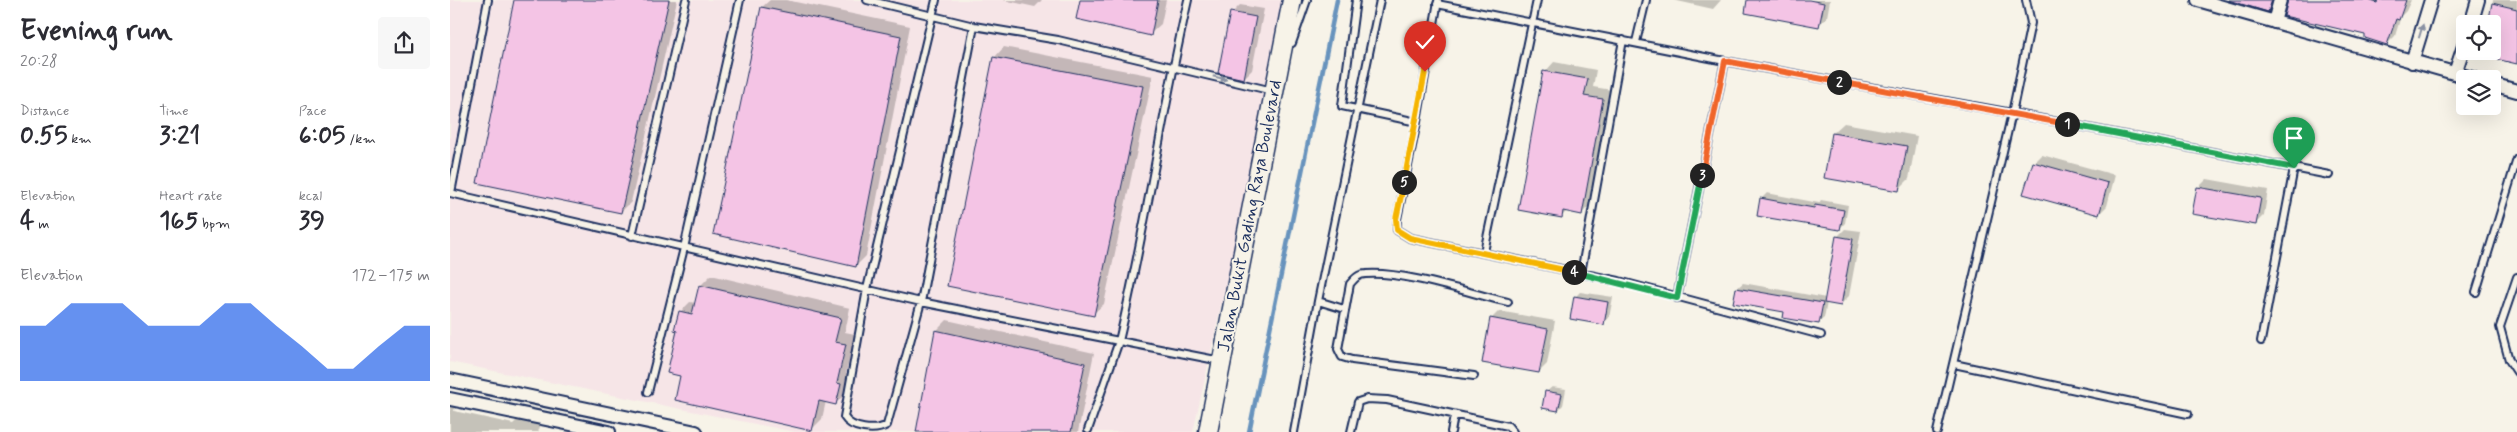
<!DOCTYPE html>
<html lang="en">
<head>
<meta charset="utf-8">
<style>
	:root { --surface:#fff; --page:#f7f7f7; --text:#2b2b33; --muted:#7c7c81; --accent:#2563eb }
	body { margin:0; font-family:Mynerve,sans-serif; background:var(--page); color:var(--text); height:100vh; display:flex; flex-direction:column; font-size:19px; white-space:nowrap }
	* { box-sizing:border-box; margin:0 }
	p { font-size:16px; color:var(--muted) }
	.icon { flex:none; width:28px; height:28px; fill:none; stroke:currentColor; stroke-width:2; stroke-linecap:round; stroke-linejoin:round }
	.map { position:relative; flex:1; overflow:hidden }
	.details { display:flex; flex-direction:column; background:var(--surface); width:450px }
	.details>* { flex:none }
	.buttons { position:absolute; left:2006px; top:15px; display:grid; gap:10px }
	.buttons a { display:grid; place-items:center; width:45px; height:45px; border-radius:5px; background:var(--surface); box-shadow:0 5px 20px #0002; font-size:25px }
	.pin { position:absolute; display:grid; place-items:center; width:42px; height:42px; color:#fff; margin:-51px -21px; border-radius:50% 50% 50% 0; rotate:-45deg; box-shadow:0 0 5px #0007 }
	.pin .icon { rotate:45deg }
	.km { position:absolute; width:25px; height:25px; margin:-12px; border-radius:50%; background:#222; color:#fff; font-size:14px; line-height:25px; text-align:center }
	.round { display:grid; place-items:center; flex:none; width:52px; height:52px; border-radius:5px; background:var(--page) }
	.summary { display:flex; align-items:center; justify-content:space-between; height:85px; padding:0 20px }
	h1 { font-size:28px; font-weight:700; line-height:38px }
	.figures { display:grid; grid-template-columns:repeat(3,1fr); gap:8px; height:85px; padding:5px 20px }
	.figures div { display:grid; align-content:center }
	.figures b { font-size:25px; font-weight:700 }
	.figures small { font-size:14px; font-weight:400 }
	.figures p { font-size:14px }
	.chart { height:140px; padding:10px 20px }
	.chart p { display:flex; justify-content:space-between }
	.chart svg { width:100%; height:90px; margin-top:5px; fill:var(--accent); opacity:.7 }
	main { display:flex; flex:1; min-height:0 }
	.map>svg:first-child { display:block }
	.built { fill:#f6e5e7 }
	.shadow { fill:#0003 }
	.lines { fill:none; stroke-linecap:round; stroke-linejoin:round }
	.stream { stroke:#6893bd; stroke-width:4.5 }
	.building { fill:#f4c4e5; stroke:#1b2f5e }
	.lane-casing { stroke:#1b2f5e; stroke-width:10 }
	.street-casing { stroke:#1b2f5e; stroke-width:16 }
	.secondary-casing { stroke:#1b2f5e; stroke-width:21 }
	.lane { stroke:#f7f3e8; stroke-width:6 }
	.street { stroke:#f7f3e8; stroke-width:12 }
	.secondary { stroke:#f7f3e8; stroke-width:18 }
	.oneway { fill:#8991a3 }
	.split-1-casing { stroke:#fff; stroke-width:10 }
	.split-2-casing { stroke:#fff; stroke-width:10 }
	.split-3-casing { stroke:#fff; stroke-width:10 }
	.split-4-casing { stroke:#fff; stroke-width:10 }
	.split-5-casing { stroke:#fff; stroke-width:10 }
	.split-6-casing { stroke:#fff; stroke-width:10 }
	.split-1 { stroke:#22a559; stroke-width:6 }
	.split-2 { stroke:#f0652b; stroke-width:6 }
	.split-3 { stroke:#f0652b; stroke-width:6 }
	.split-4 { stroke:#22a559; stroke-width:6 }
	.split-5 { stroke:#f5b400; stroke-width:6 }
	.split-6 { stroke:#f5b400; stroke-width:6 }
	.labels { text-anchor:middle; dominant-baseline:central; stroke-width:4; stroke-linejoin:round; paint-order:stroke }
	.street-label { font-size:18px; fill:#1b2f5e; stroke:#f7f3e8 }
</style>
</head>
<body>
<main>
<section class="details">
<div class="summary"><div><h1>Evening run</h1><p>20:28</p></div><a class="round"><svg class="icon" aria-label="share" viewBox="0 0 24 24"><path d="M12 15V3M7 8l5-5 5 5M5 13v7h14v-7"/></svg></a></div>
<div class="figures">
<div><p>Distance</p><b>0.55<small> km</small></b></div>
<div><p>Time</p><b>3:21</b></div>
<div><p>Pace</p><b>6:05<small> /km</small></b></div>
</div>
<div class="figures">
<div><p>Elevation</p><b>4<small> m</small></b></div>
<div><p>Heart rate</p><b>165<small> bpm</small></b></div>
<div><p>kcal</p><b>39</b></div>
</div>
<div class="chart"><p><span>Elevation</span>172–175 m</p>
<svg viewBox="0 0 160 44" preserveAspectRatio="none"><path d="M0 44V17L10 17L20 6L30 6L40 6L50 17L60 17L70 17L80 6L90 6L100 17L110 27L120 38L130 38L140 27L150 17L160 17V44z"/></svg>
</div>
</section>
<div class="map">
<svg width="2067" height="432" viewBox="0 0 2067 432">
	<rect width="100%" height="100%" fill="#f7f3e8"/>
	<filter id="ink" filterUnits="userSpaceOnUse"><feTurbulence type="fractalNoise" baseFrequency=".02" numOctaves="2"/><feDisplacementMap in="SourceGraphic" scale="10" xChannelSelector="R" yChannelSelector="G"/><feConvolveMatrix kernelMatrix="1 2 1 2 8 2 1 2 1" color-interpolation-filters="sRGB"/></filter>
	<g filter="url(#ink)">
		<path class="built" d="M 0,0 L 839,0 L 743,432 L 345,432 L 0,362 Z"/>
		<path class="shadow" d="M 65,0 L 227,0 L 181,202 L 171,212 Z
			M 320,0 L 336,0 L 460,26 L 416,256 L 406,266 L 312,7 Z
			M 553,0 L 592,0 L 585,7 Z
			M 631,0 L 716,0 L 711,24 L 700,34 Z
			M 1223,0 L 1271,0 L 1263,9 Z
			M 1298,0 L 1380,0 L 1377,17 L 1369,25 Z
			M 1782,0 L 1827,0 L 1818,10 Z
			M 1839,0 L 1961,0 L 1956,11 L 1951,16 L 1945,36 L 1937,44 Z
			M 2043,0 L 2067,0 L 2067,63 L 2028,54 L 2028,51 L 2042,51 L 2042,24 L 2039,24 Z
			M 790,5 L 814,9 L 802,70 L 794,78 L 782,13 Z
			M 554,47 L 703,76 L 654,304 L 643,314 L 544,58 Z
			M 1104,62 L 1146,70 L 1143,87 L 1162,90 L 1141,204 L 1132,213 L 1117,211 L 1112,216 L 1095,72 Z
			M 1394,123 L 1467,136 L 1459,179 L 1448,190 L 1383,133 Z
			M 1592,155 L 1665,175 L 1657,206 L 1649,214 L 1584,163 Z
			M 1757,179 L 1818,190 L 1814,215 L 1806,223 L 1749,187 Z
			M 1317,193 L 1369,203 L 1371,200 L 1398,205 L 1395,223 L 1390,228 L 1311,199 Z
			M 1395,229 L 1411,231 L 1399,296 L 1391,304 L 1377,302 L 1374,318 L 1368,323 L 1287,288 L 1293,283 L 1376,298 L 1387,237 Z
			M 261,275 L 400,308 L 395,332 L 405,334 L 396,373 L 401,374 L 396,393 L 386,403 L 376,401 L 372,419 L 361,430 L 232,375 L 218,372 L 230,312 L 240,302 L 246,303 L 250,286 Z
			M 1130,292 L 1163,297 L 1159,318 L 1153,323 L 1125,297 Z
			M 1049,311 L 1105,321 L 1097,364 L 1089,372 L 1041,319 Z
			M 497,320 L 644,353 L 628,432 L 467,432 L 486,331 Z
			M 1102,387 L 1116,389 L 1113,405 L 1108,410 L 1096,392 Z
			M 0,405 L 5,407 L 4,411 L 63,424 L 69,418 L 91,424 L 88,432 L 0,432 Z"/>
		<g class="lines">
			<path class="stream" d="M 799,432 L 887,0"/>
		</g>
		<path class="building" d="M 64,0 L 219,0 L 171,213 L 27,183 Z
			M 630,0 L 708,0 L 701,36 L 626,19 Z
			M 1297,0 L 1359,0 L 1374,3 L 1369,27 L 1295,13 Z
			M 1778,0 L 1822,0 L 1818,12 Z
			M 1838,0 L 1918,0 L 1927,3 L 1928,0 L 1956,0 L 1949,20 L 1946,19 L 1937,45 L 1915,38 L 1915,35 L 1834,16 Z
			M 2042,3 L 2067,9 L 2067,64 L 2042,58 L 2042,24 L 2038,24 Z
			M 311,7 L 451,36 L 406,267 L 263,234 Z
			M 780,12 L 806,17 L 794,79 L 768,73 Z
			M 543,57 L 693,86 L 644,316 L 497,286 Z
			M 1093,71 L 1138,79 L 1134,96 L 1153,99 L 1132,215 L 1113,211 L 1112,218 L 1068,210 Z
			M 1382,133 L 1457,146 L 1449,191 L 1374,178 Z
			M 1583,162 L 1658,183 L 1649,215 L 1573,194 Z
			M 1747,187 L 1811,198 L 1806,225 L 1742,214 Z
			M 1310,198 L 1364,208 L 1365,205 L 1394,210 L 1390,230 L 1307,216 Z
			M 1386,236 L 1403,239 L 1391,306 L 1374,303 Z
			M 249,285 L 391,318 L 385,342 L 396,344 L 387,383 L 391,384 L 386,405 L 369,401 L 362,431 L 225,400 L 230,376 L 217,373 L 227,331 L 224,330 L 229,311 L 242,314 Z
			M 1286,288 L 1373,303 L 1369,324 L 1333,318 L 1334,312 L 1283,303 Z
			M 1124,296 L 1158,302 L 1154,325 L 1120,319 Z
			M 1040,318 L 1098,329 L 1089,373 L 1032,363 Z
			M 485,330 L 635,363 L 621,432 L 466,432 Z
			M 1095,391 L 1112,394 L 1108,411 L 1092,408 Z"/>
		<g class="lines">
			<defs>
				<path id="lane" d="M 417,0 L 524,26 L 608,40 L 823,91
					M 486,0 L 417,289 L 394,417 C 401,429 425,432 437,425 L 471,302 L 524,26
					M 906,0 L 892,106 L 967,122
					M 988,1 L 967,122 L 947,219 L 947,230 L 960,238 L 1169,281 L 1371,335
					M 987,4 L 1275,61 L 1562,113 L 1879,175
					M 1186,42 L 1196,0
					M 842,43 L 857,0
					M 0,193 L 471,302 L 669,341 C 696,228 712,113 738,0
					M 1,193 L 38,0
					M 182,236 L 236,0
					M 1034,252 L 1087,0
					M 1131,273 L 1173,40
					M 2067,277 L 2050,327 L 2059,360 L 2067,372
					M 2026,292 L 2067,159
					M 1227,298 L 1275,61
					M 868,301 L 894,309
					M 1811,341 L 1844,168
					M 1504,364 L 1738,414
					M 1024,376 L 902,360 L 892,357 L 888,349 L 900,284 C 905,278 909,274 916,274 C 954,271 1019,293 1058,302
					M 198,392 L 234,248 L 290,0
					M 638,430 L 669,341 L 771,361
					M 844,432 L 868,301 L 930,0
					M 901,432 L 908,402 L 917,399 L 937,400 L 1058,426 L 1063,432
					M 1001,432 L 1004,416
					M 1487,432 L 1562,113 L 1581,23 L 1576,0"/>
				<path id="street" d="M 1748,0 L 2025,79
					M 1824,22 L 1830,0
					M 2021,24 L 2028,0
					M 1962,62 L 1981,0
					M 2005,73 L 2015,43
					M 2042,84 L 2067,91
					M 0,380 L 246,432
					M 0,399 L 159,432"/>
				<path id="secondary" d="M 758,432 L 842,0"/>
			</defs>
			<use href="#lane" class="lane-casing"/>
			<use href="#street" class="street-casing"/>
			<use href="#secondary" class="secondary-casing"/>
			<use href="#lane" class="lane"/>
			<use href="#street" class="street"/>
			<use href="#secondary" class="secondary"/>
		</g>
		<defs><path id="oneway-solid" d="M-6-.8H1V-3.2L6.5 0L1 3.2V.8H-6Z" transform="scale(1.25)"/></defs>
		<g class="oneway">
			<use href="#oneway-solid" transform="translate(1971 31) rotate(-73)"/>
			<use href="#oneway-solid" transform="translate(770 78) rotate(14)"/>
		</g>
	</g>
	<g class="lines" filter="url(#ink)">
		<defs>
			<path id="split-1" d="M 1617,124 L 1844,168"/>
			<path id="split-2" d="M 1389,82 L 1617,124"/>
			<path id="split-3" d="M 1252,175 L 1275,61 L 1389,82"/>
			<path id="split-4" d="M 1124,272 L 1227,298 L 1252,175"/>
			<path id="split-5" d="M 954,182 L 946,219 L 947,230 L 960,238 L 1124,272"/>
			<path id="split-6" d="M 954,182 L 975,72"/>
		</defs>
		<use href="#split-1" class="split-1-casing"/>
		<use href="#split-2" class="split-2-casing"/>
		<use href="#split-3" class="split-3-casing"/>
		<use href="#split-4" class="split-4-casing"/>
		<use href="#split-5" class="split-5-casing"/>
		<use href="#split-6" class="split-6-casing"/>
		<use href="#split-1" class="split-1"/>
		<use href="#split-2" class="split-2"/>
		<use href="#split-3" class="split-3"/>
		<use href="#split-4" class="split-4"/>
		<use href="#split-5" class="split-5"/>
		<use href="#split-6" class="split-6"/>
	</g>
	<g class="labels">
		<g class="street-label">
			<text transform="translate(800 216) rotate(-79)">Jalan Bukit Gading Raya Boulevard</text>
		</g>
	</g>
</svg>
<div class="buttons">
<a><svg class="icon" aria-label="locate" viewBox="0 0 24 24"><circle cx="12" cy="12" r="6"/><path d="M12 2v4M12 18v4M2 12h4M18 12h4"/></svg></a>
<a><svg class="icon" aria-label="layers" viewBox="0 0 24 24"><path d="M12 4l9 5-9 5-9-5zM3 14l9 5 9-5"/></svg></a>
</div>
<div class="pin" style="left:1844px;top:168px;background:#1e9e55"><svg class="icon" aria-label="arrive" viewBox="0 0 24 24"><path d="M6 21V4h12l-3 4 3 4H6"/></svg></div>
<div class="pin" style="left:975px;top:72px;background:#d93025"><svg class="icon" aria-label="check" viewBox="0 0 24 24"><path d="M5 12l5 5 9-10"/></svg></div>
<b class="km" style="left:1617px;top:124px">1</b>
<b class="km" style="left:1389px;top:82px">2</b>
<b class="km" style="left:1252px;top:175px">3</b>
<b class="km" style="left:1124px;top:272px">4</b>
<b class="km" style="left:954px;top:182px">5</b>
</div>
</main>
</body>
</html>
